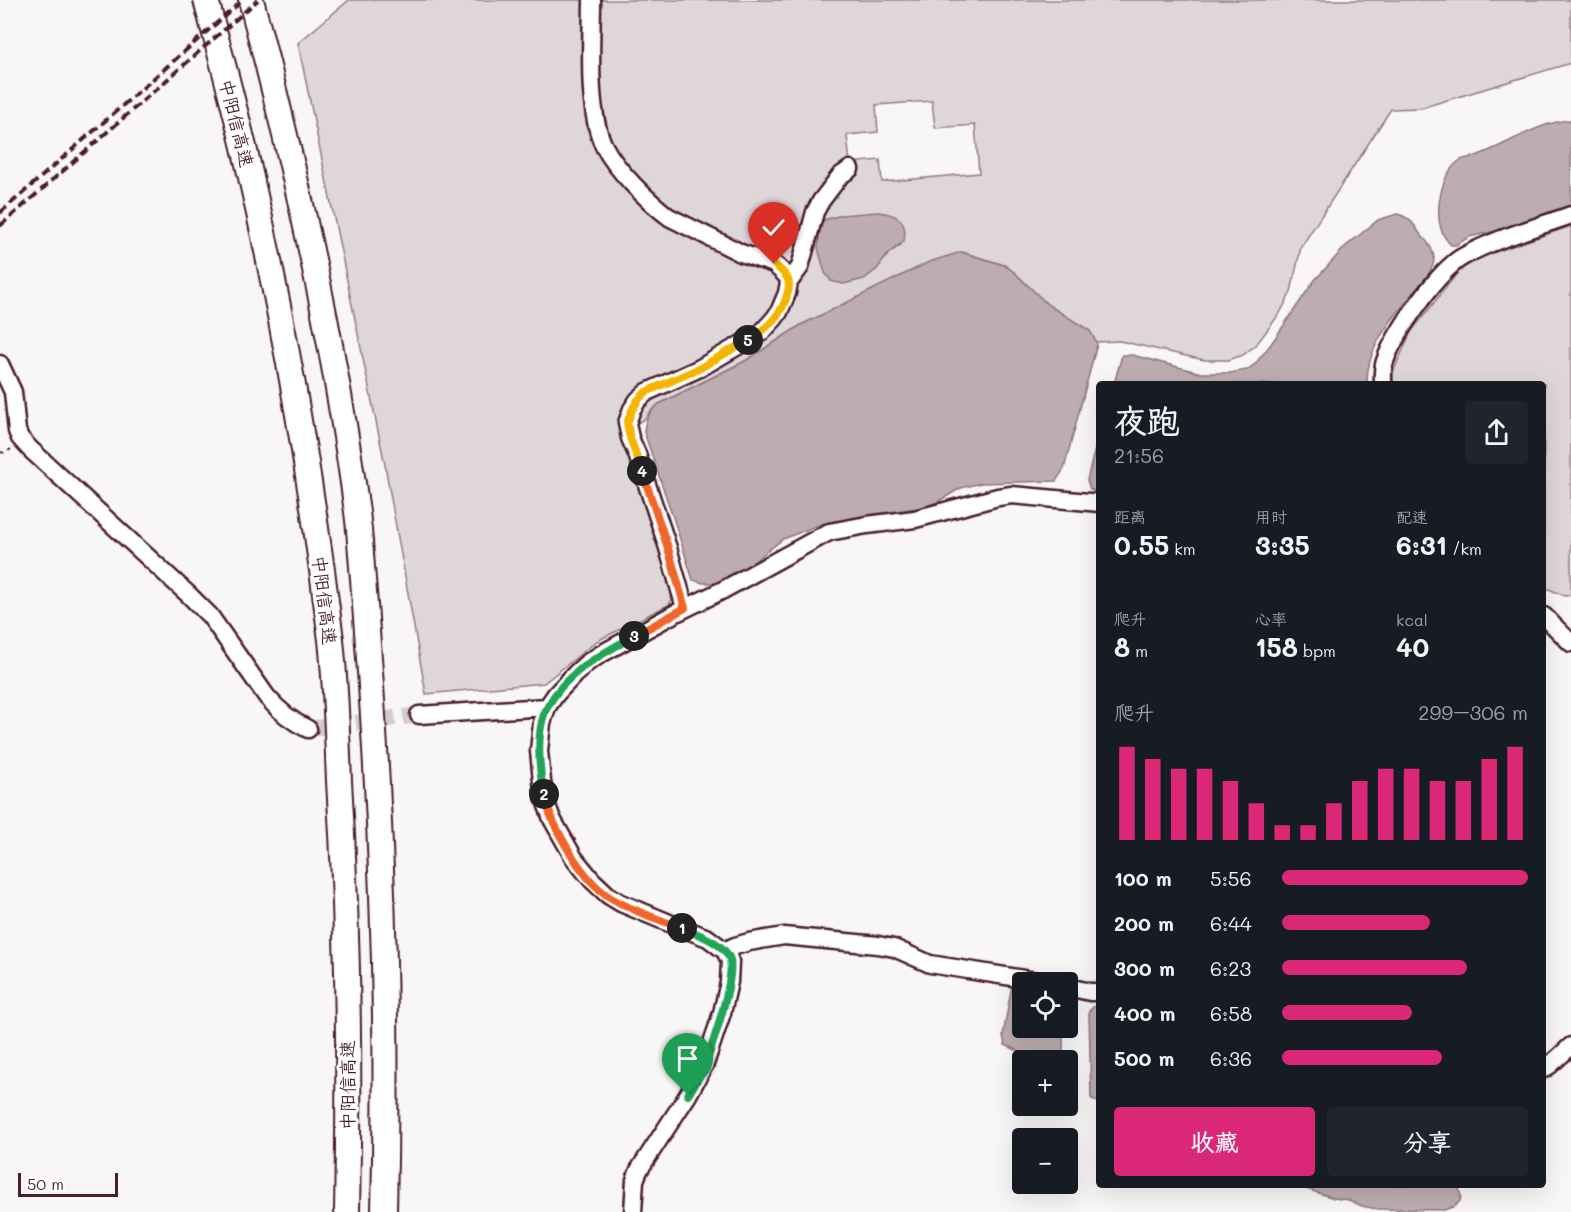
<!DOCTYPE html>
<html lang="zh">
<head>
<meta charset="utf-8">
<style>
	:root { --surface:#171b24; --page:#20242c; --text:#f1f3f6; --muted:#9ea1a6; --accent:#db2777 }
	body { margin:0; font-family:Mali,"LXGW WenKai TC",sans-serif; background:var(--page); color:var(--text); height:100vh; display:flex; flex-direction:column; font-size:22px; white-space:nowrap }
	* { box-sizing:border-box; margin:0 }
	p { font-size:20px; color:var(--muted) }
	.icon { flex:none; width:33px; height:33px; fill:none; stroke:currentColor; stroke-width:2; stroke-linecap:round; stroke-linejoin:round }
	.map { position:relative; flex:1; overflow:hidden }
	.side { position:absolute; left:1096px; top:381px; width:450px; height:807px; display:flex; flex-direction:column; background:var(--surface); border-radius:6px; box-shadow:0 6px 24px #0002 }
	.side>* { flex:none }
	.fabs { position:absolute; left:1012px; top:972px; display:grid; gap:12px }
	.fabs a { display:grid; place-items:center; width:66px; height:66px; border-radius:6px; background:var(--surface); box-shadow:0 6px 24px #0002; font-size:30px }
	.scale { position:absolute; left:18px; bottom:15px; width:100px; box-sizing:border-box; padding-left:6px; border:3px solid #4a1f2b; border-top:0; font-size:16px; line-height:21px; white-space:nowrap; color:#4a1f2b; -webkit-text-stroke:4px #fff; paint-order:stroke }
	.pin { position:absolute; display:grid; place-items:center; width:51px; height:51px; color:#fff; margin:-62px -26px; border-radius:50% 50% 50% 0; rotate:-45deg; box-shadow:0 0 6px #0007 }
	.pin .icon { rotate:45deg }
	.km { position:absolute; width:30px; height:30px; margin:-15px; border-radius:50%; background:#222; color:#fff; font-size:16px; line-height:30px; text-align:center }
	.round { display:grid; place-items:center; flex:none; width:63px; height:63px; border-radius:6px; background:var(--page) }
	.head { display:flex; align-items:center; justify-content:space-between; height:102px; padding:0 18px }
	h1 { font-size:33px; font-weight:700; line-height:45px }
	.figures { display:grid; grid-template-columns:repeat(3,1fr); gap:9px; height:102px; padding:6px 18px }
	.figures div { display:grid; align-content:center }
	.figures b { font-size:26px; font-weight:700 }
	.figures small { font-size:16px; font-weight:400 }
	.figures p { font-size:16px }
	.chart { height:168px; padding:12px 18px }
	.chart p { display:flex; justify-content:space-between }
	.chart svg { width:100%; height:108px; margin-top:6px; stroke:var(--accent); stroke-width:6 }
	.button { display:flex; gap:12px; margin-top:auto; padding:12px 18px }
	.button a { flex:1; height:69px; border-radius:6px; background:var(--accent); color:#fff; font-size:24px; font-weight:700; line-height:69px; text-align:center }
	.button a+a { background:var(--page); color:var(--text) }
	ul { padding:0 18px; list-style:none; font-size:20px }
	li { display:grid; grid-template-columns:96px 72px 1fr; align-items:center; height:45px }
	li i { height:15px; border-radius:8px; background:var(--accent) }
	.map>svg:first-child { display:block }
	.green { fill:#ded6d9; stroke:#947a82; stroke-width:1.5; fill-rule:evenodd }
	.water { fill:#bdadb0; stroke:#8f747b; stroke-width:1.5 }
	.lines { fill:none; stroke-linecap:round; stroke-linejoin:round }
	.minor-tunnel { stroke:#d5cbce; stroke-width:16; stroke-dasharray:16 8; stroke-linecap:butt }
	.minor-casing { stroke:#4a1f2b; stroke-width:21 }
	.highway-casing { stroke:#4a1f2b; stroke-width:28 }
	.path { stroke:#4a1f2b; stroke-width:2; stroke-dasharray:4.5 4.5; stroke-linecap:butt }
	.minor { stroke:#fff; stroke-width:16 }
	.highway { stroke:#fff; stroke-width:24 }
	.rail { stroke:#4a1f2b; stroke-width:4; stroke-dasharray:9 4.5; stroke-linecap:butt }
	.split-1-casing { stroke:#fff; stroke-width:12 }
	.split-2-casing { stroke:#fff; stroke-width:12 }
	.split-3-casing { stroke:#fff; stroke-width:12 }
	.split-4-casing { stroke:#fff; stroke-width:12 }
	.split-5-casing { stroke:#fff; stroke-width:12 }
	.split-6-casing { stroke:#fff; stroke-width:12 }
	.split-1 { stroke:#22a559; stroke-width:8 }
	.split-2 { stroke:#f0652b; stroke-width:8 }
	.split-3 { stroke:#22a559; stroke-width:8 }
	.split-4 { stroke:#f0652b; stroke-width:8 }
	.split-5 { stroke:#f5b400; stroke-width:8 }
	.split-6 { stroke:#f5b400; stroke-width:8 }
	.labels { text-anchor:middle; dominant-baseline:central; stroke-width:6; stroke-linejoin:round; paint-order:stroke }
	.street-label { font-size:18px; fill:#4a1f2b; stroke:#fff }
</style>
</head>
<body>
<div class="map">
<svg width="1571" height="1212" viewBox="0 0 1571 1212">
	<rect width="100%" height="100%" fill="#f8f6f7"/>
	<filter id="ink" filterUnits="userSpaceOnUse"><feTurbulence type="fractalNoise" baseFrequency=".0167" numOctaves="2"/><feDisplacementMap in="SourceGraphic" scale="12" xChannelSelector="R" yChannelSelector="G"/><feConvolveMatrix kernelMatrix="1 2 1 2 8 2 1 2 1" color-interpolation-filters="sRGB"/></filter>
	<g filter="url(#ink)">
		<path class="green" d="M 349,0 L 1571,0 L 1571,63 L 1421,108 L 1391,109 L 1301,247 L 1291,292 L 1280,313 L 1256,345 L 1243,355 L 1228,360 L 1204,360 L 1120,341 L 1096,342 L 1090,331 L 1048,305 L 1014,272 L 1004,265 L 962,252 L 857,298 L 801,325 L 747,360 L 659,404 L 649,412 L 647,417 L 622,434 L 673,589 L 670,604 L 597,641 L 544,683 L 426,694 L 385,465 L 298,43 ZM 932,101 L 935,128 L 975,125 L 979,173 L 882,182 L 880,160 L 850,163 L 847,135 L 878,132 L 876,105 ZM 841,215 L 856,215 L 901,245 L 889,253 L 876,270 Z
			M 1571,226 L 1571,595 L 1565,596 L 1544,587 L 1544,384 L 1393,384 L 1393,372 L 1411,332 L 1462,267 L 1469,261 Z"/>
		<path class="water" d="M 1571,120 L 1571,206 L 1496,231 L 1469,237 L 1456,245 L 1451,245 C 1446,240 1443,235 1441,229 C 1435,209 1441,174 1459,161 C 1464,158 1471,158 1476,156 C 1508,145 1537,122 1571,120 Z
			M 878,212 C 897,214 908,220 904,241 L 889,253 L 876,270 L 864,279 L 843,284 L 831,281 L 825,273 L 818,248 L 820,226 L 824,220 L 841,215 Z
			M 1397,214 C 1410,217 1414,225 1421,235 C 1427,241 1434,250 1434,259 C 1434,269 1424,280 1418,287 C 1395,317 1366,344 1367,384 L 1114,384 L 1122,355 L 1132,355 L 1201,373 L 1230,373 L 1247,370 L 1255,364 L 1271,344 L 1314,281 L 1346,246 L 1378,220 Z
			M 961,252 L 1004,265 L 1014,272 L 1048,305 L 1090,331 L 1097,344 L 1064,469 L 1056,481 L 981,483 L 961,488 L 937,502 L 924,507 L 896,511 L 821,524 L 783,539 L 737,575 L 715,583 L 703,583 L 693,580 L 673,517 L 644,432 C 645,419 649,412 659,404 L 747,360 L 801,325 L 929,262 Z
			M 1099,433 L 1099,493 L 1090,489 L 1087,480 Z
			M 1012,985 L 1023,987 L 1023,1028 L 1063,1028 L 1063,1050 L 1057,1060 L 1039,1060 L 1005,1045 L 1003,1035 Z
			M 1099,1004 L 1100,1004 L 1099,1103 L 1091,1098 L 1089,1011 L 1093,1007 Z
			M 1294,1185 L 1458,1185 L 1461,1196 L 1460,1201 L 1455,1206 L 1444,1210 L 1377,1209 L 1362,1206 L 1349,1200 L 1334,1198 Z"/>
		<g class="lines">
			<path class="minor-tunnel" d="M 308,729 L 419,715"/>
			<defs>
				<path id="minor" d="M 592,0 C 592,41 586,109 604,146 C 616,170 648,201 669,217 L 741,253 L 774,264 L 787,276 L 789,282 L 787,293 L 779,312 L 774,319 L 762,332 L 700,368 L 647,392 L 638,400 L 632,409 L 627,423 L 630,438 L 637,454 L 668,548 L 685,608
					M 789,282 L 800,267 L 815,212 L 821,201 L 840,176 L 850,169
					M 0,364 L 13,392 L 17,431 L 20,438 L 30,449 L 189,595 L 210,616 L 267,697 C 279,711 291,721 308,729
					M 1383,384 C 1383,376 1382,369 1385,361 C 1395,333 1438,270 1464,256 C 1497,238 1535,228 1571,215
					M 1544,616 L 1571,643
					M 419,715 L 547,707
					M 725,951 L 735,946 L 749,942 L 784,936 L 878,945 L 894,948 L 930,964 L 1043,982
					M 1068,987 L 1090,992 L 1100,992
					M 1544,1069 L 1550,1065 L 1571,1046
					M 633,1212 L 635,1180 L 639,1170 L 688,1095 L 705,1064 L 722,1013 L 729,982 L 730,961 L 725,951 L 708,938 L 669,923 L 621,903 L 608,895 L 592,880 L 574,858 L 552,819 L 546,803 L 543,791 L 539,751 L 542,723 L 547,707 L 556,694 L 575,674 L 587,663 L 601,654 L 674,614 L 723,590 L 829,532 L 867,525 L 915,519 L 998,497 L 1012,495 L 1100,503"/>
				<path id="highway" d="M 206,0 C 221,57 237,115 250,173 C 285,327 312,483 331,640 C 336,687 337,734 339,781 C 348,924 350,1069 347,1212
					M 251,0 C 295,168 334,339 357,512 C 360,534 361,557 363,579 C 367,630 371,681 374,732 C 384,892 388,1052 384,1212"/>
			</defs>
			<use href="#minor" class="minor-casing"/>
			<use href="#highway" class="highway-casing"/>
			<path class="path" d="M 0,452 L 5,453 L 11,449"/>
			<use href="#minor" class="minor"/>
			<use href="#highway" class="highway"/>
			<path class="rail" d="M 0,213 L 243,0
				M 0,226 L 258,0"/>
		</g>
	</g>
	<g class="lines" filter="url(#ink)">
		<defs>
			<path id="split-1" d="M 682,928 C 697,934 721,941 729,957 C 737,973 712,1048 704,1066 C 700,1076 694,1085 688,1095"/>
			<path id="split-2" d="M 544,794 C 551,825 581,878 608,896 C 630,910 658,919 682,928"/>
			<path id="split-3" d="M 544,794 C 539,770 535,728 548,706 C 566,672 602,654 634,636"/>
			<path id="split-4" d="M 634,636 L 685,608 L 668,548 L 642,471"/>
			<path id="split-5" d="M 642,471 L 630,438 L 627,423 L 632,410 L 638,400 L 646,392 L 700,368 L 748,340"/>
			<path id="split-6" d="M 748,340 C 767,329 783,314 788,292 C 789,287 790,282 787,278 C 785,273 778,268 774,264"/>
		</defs>
		<use href="#split-1" class="split-1-casing"/>
		<use href="#split-2" class="split-2-casing"/>
		<use href="#split-3" class="split-3-casing"/>
		<use href="#split-4" class="split-4-casing"/>
		<use href="#split-5" class="split-5-casing"/>
		<use href="#split-6" class="split-6-casing"/>
		<use href="#split-1" class="split-1"/>
		<use href="#split-2" class="split-2"/>
		<use href="#split-3" class="split-3"/>
		<use href="#split-4" class="split-4"/>
		<use href="#split-5" class="split-5"/>
		<use href="#split-6" class="split-6"/>
	</g>
	<g class="labels">
		<g class="street-label">
			<text transform="translate(237 123) rotate(76)">中阳信高速</text>
			<text transform="translate(325 600) rotate(83)">中阳信高速</text>
			<text transform="translate(347 1085) rotate(-90)">中阳信高速</text>
		</g>
	</g>
</svg>
<div class="fabs">
<a><svg class="icon" aria-label="locate" viewBox="0 0 24 24"><circle cx="12" cy="12" r="6"/><path d="M12 2v4M12 18v4M2 12h4M18 12h4"/></svg></a>
<a>+</a>
<a>−</a>
</div>
<div class="scale">50 m</div>
<div class="pin" style="left:688px;top:1095px;background:#1e9e55"><svg class="icon" aria-label="arrive" viewBox="0 0 24 24"><path d="M6 21V4h12l-3 4 3 4H6"/></svg></div>
<div class="pin" style="left:774px;top:264px;background:#d93025"><svg class="icon" aria-label="check" viewBox="0 0 24 24"><path d="M5 12l5 5 9-10"/></svg></div>
<b class="km" style="left:682px;top:928px">1</b>
<b class="km" style="left:544px;top:794px">2</b>
<b class="km" style="left:634px;top:636px">3</b>
<b class="km" style="left:642px;top:471px">4</b>
<b class="km" style="left:748px;top:340px">5</b>
<section class="side">
<div class="head"><div><h1>夜跑</h1><p>21:56</p></div><a class="round"><svg class="icon" aria-label="share" viewBox="0 0 24 24"><path d="M12 15V3M7 8l5-5 5 5M5 13v7h14v-7"/></svg></a></div>
<div class="figures">
<div><p>距离</p><b>0.55<small> km</small></b></div>
<div><p>用时</p><b>3:35</b></div>
<div><p>配速</p><b>6:31<small> /km</small></b></div>
</div>
<div class="figures">
<div><p>爬升</p><b>8<small> m</small></b></div>
<div><p>心率</p><b>158<small> bpm</small></b></div>
<div><p>kcal</p><b>40</b></div>
</div>
<div class="chart"><p><span>爬升</span>299–306 m</p>
<svg viewBox="0 0 160 44" preserveAspectRatio="none"><path d="M5 44V6M15 44V11M25 44V15M35 44V15M45 44V20M55 44V29M65 44V38M75 44V38M85 44V29M95 44V20M105 44V15M115 44V15M125 44V20M135 44V20M145 44V11M155 44V6"/></svg>
</div>
<ul>
<li><b>100 m</b>5:56<i style="width:100%"></i></li>
<li><b>200 m</b>6:44<i style="width:60%"></i></li>
<li><b>300 m</b>6:23<i style="width:75%"></i></li>
<li><b>400 m</b>6:58<i style="width:53%"></i></li>
<li><b>500 m</b>6:36<i style="width:65%"></i></li>
</ul>
<div class="button"><a>收藏</a><a>分享</a></div>
</section>
</div>
</body>
</html>
